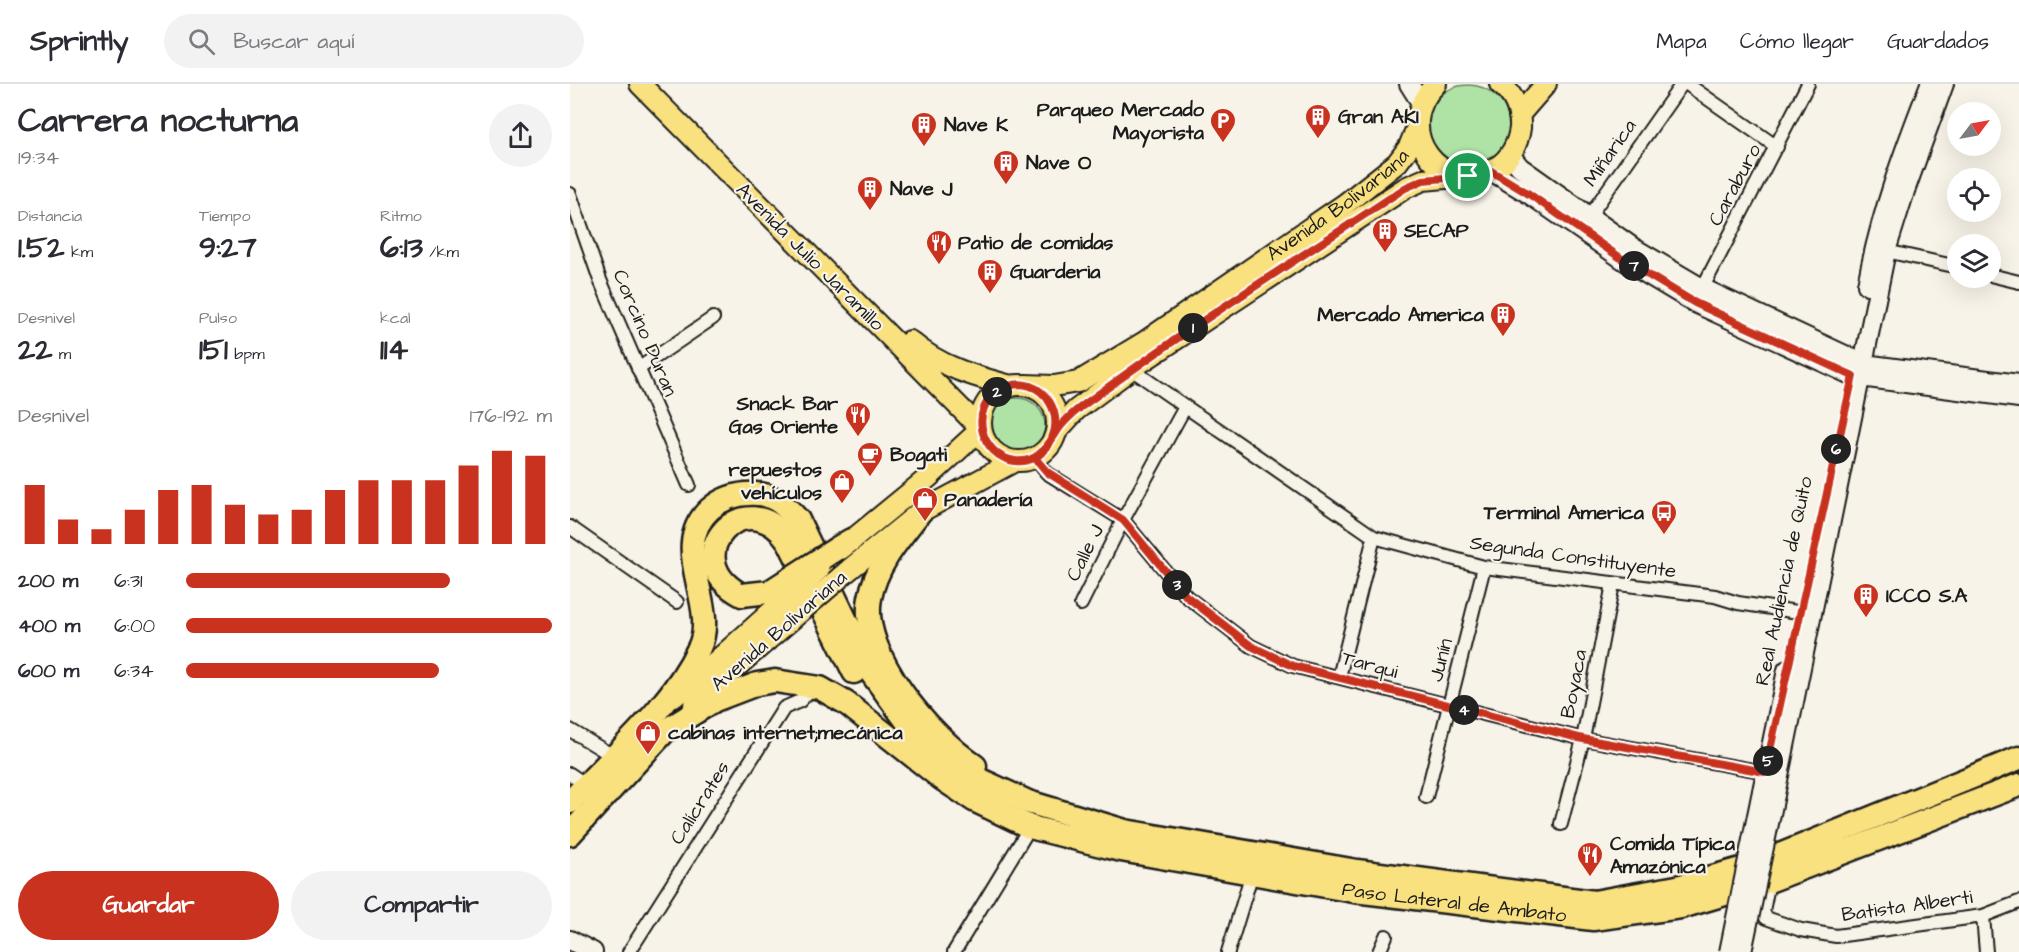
<!DOCTYPE html>
<html lang="es">
<head>
<meta charset="utf-8">
<style>
	:root { --surface:#fff; --page:#f2f2f3; --text:#2b2b33; --muted:#7c7c81; --line:#e1e1e2; --accent:#c8321e }
	body { margin:0; font-family:"Architects Daughter",sans-serif; background:var(--page); color:var(--text); height:100vh; display:flex; flex-direction:column; font-size:22px; white-space:nowrap }
	* { box-sizing:border-box; margin:0 }
	p { font-size:20px; color:var(--muted) }
	.icon { flex:none; width:33px; height:33px; fill:none; stroke:currentColor; stroke-width:2; stroke-linecap:round; stroke-linejoin:round }
	.map { position:relative; flex:1; overflow:hidden }
	.drawer { display:flex; flex-direction:column; background:var(--surface); width:570px }
	.drawer>* { flex:none }
	.needle { width:39px; rotate:58deg }
	.fabs { position:absolute; left:1377px; top:18px; display:grid; gap:12px }
	.fabs a { display:grid; place-items:center; width:54px; height:54px; border-radius:50%; background:var(--surface); box-shadow:0 6px 24px #0002; font-size:30px }
	.pin { position:absolute; display:grid; place-items:center; width:51px; height:51px; color:#fff; margin:-26px; border:3px solid #fff; border-radius:50%; box-shadow:0 2px 6px #0007 }
	.km { position:absolute; width:30px; height:30px; margin:-15px; border-radius:50%; background:#222; color:#fff; font-size:16px; line-height:30px; text-align:center }
	.round { display:grid; place-items:center; flex:none; width:63px; height:63px; border-radius:32px; background:var(--page) }
	.overview { display:flex; align-items:center; justify-content:space-between; height:102px; padding:0 18px }
	h1 { font-size:33px; font-weight:800; line-height:45px }
	.metrics { display:grid; grid-template-columns:repeat(3,1fr); gap:9px; height:102px; padding:6px 18px }
	.metrics div { display:grid; align-content:center }
	.metrics b { font-size:30px; font-weight:800 }
	.metrics small { font-size:16px; font-weight:400 }
	.metrics p { font-size:16px }
	.chart { height:168px; padding:12px 18px }
	.chart p { display:flex; justify-content:space-between }
	.chart svg { width:100%; height:108px; margin-top:6px; stroke:var(--accent); stroke-width:6 }
	.primary-button { display:flex; gap:12px; margin-top:auto; padding:12px 18px }
	.primary-button a { flex:1; height:69px; border-radius:36px; background:var(--accent); color:#fff; font-size:24px; font-weight:800; line-height:69px; text-align:center }
	.primary-button a+a { background:var(--page); color:var(--text) }
	ul { padding:0 18px; list-style:none; font-size:20px }
	li { display:grid; grid-template-columns:96px 72px 1fr; align-items:center; height:45px }
	li i { height:15px; border-radius:8px; background:var(--accent) }
	header { display:flex; align-items:center; gap:36px; box-sizing:border-box; height:84px; padding:0 30px; background:var(--surface); border-bottom:2px solid var(--line) }
	header strong { font-size:28px }
	nav { display:flex; gap:33px; margin-inline-start:auto; font-size:21px }
	.search { width:420px; height:54px; background:var(--page); display:flex; align-items:center; gap:15px; box-sizing:border-box; padding:0 21px; border-radius:33px; color:var(--muted); font-size:22px }
	main { display:flex; flex:1; min-height:0 }
	.map>svg:first-child { display:block }
	.green { fill:#afe3a5; stroke:#668060; stroke-width:1.5 }
	.lines { fill:none; stroke-linecap:round; stroke-linejoin:round }
	.street-casing { stroke:#1c1c1c; stroke-width:16 }
	.secondary-casing { stroke:#1c1c1c; stroke-width:22 }
	.primary-casing { stroke:#1c1c1c; stroke-width:24 }
	.highway-casing { stroke:#1c1c1c; stroke-width:27 }
	.street { stroke:#f7f3e8; stroke-width:12 }
	.secondary { stroke:#f7f3e8; stroke-width:18 }
	.primary { stroke:#fae180; stroke-width:20 }
	.highway { stroke:#fae180; stroke-width:22 }
	.secondary-bridge-casing { stroke:#1c1c1c; stroke-width:22; stroke-linecap:butt }
	.primary-bridge-casing { stroke:#1c1c1c; stroke-width:24; stroke-linecap:butt }
	.highway-bridge-casing { stroke:#1c1c1c; stroke-width:27; stroke-linecap:butt }
	.secondary-bridge { stroke:#f7f3e8; stroke-width:18 }
	.primary-bridge { stroke:#fae180; stroke-width:20 }
	.highway-bridge { stroke:#fae180; stroke-width:22 }
	.route-casing { stroke:#fff; stroke-width:12 }
	.route { stroke:#c8321e; stroke-width:8 }
	.labels { text-anchor:middle; dominant-baseline:central; stroke-width:4.5; stroke-linejoin:round; paint-order:stroke }
	.poi-label { font-size:20px; font-weight:bold; fill:#1c1c1c; stroke:#f7f3e8; text-anchor:start }
	.street-label { font-size:20px; fill:#1c1c1c; stroke:#f7f3e8 }
</style>
</head>
<body>
<header>
<strong>Sprintly</strong>
<div class="search"><svg class="icon" aria-label="search" viewBox="0 0 24 24"><circle cx="10" cy="10" r="6"/><path d="M15 15l6 6"/></svg>Buscar aquí</div>
<nav><a>Mapa</a><a>Cómo llegar</a><a>Guardados</a></nav>
</header>
<main>
<section class="drawer">
<div class="overview"><div><h1>Carrera nocturna</h1><p>19:34</p></div><a class="round"><svg class="icon" aria-label="share" viewBox="0 0 24 24"><path d="M12 15V3M7 8l5-5 5 5M5 13v7h14v-7"/></svg></a></div>
<div class="metrics">
<div><p>Distancia</p><b>1.52<small> km</small></b></div>
<div><p>Tiempo</p><b>9:27</b></div>
<div><p>Ritmo</p><b>6:13<small> /km</small></b></div>
</div>
<div class="metrics">
<div><p>Desnivel</p><b>22<small> m</small></b></div>
<div><p>Pulso</p><b>151<small> bpm</small></b></div>
<div><p>kcal</p><b>114</b></div>
</div>
<div class="chart"><p><span>Desnivel</span>176–192 m</p>
<svg viewBox="0 0 160 44" preserveAspectRatio="none"><path d="M5 44V20M15 44V34M25 44V38M35 44V30M45 44V22M55 44V20M65 44V28M75 44V32M85 44V30M95 44V22M105 44V18M115 44V18M125 44V18M135 44V12M145 44V6M155 44V8"/></svg>
</div>
<ul>
<li><b>200 m</b>6:31<i style="width:72%"></i></li>
<li><b>400 m</b>6:00<i style="width:100%"></i></li>
<li><b>600 m</b>6:34<i style="width:69%"></i></li>
</ul>
<div class="primary-button"><a>Guardar</a><a>Compartir</a></div>
</section>
<div class="map">
<svg width="1449" height="868" viewBox="0 0 1449 868">
	<rect width="100%" height="100%" fill="#f7f3e8"/>
	<filter id="ink" filterUnits="userSpaceOnUse"><feTurbulence type="fractalNoise" baseFrequency=".0167" numOctaves="2"/><feDisplacementMap in="SourceGraphic" scale="12" xChannelSelector="R" yChannelSelector="G"/><feConvolveMatrix kernelMatrix="1 2 1 2 8 2 1 2 1" color-interpolation-filters="sRGB"/></filter>
	<g filter="url(#ink)">
		<path class="green" d="M857 42a41 41 0 1 1 82 0a41 41 0 1 1-82 0Z
			M419 342a28 28 0 1 1 56 0a28 28 0 1 1-56 0Z"/>
		<g class="lines">
			<defs>
				<path id="street" d="M 1117,0 L 1207,63
					M 0,110 L 30,196 L 119,401
					M 1020,131 L 1112,0
					M 1316,167 L 1388,183
					M 1420,191 L 1449,198
					M 1130,209 L 1238,0
					M 68,285 L 143,234
					M 561,285 L 804,453 L 914,483 L 1145,512 L 1168,519 L 1241,530
					M 465,374 L 477,389 L 553,436 L 616,512 L 681,562 L 723,582 L 1013,655 L 1195,688
					M 0,443 L 107,518
					M 511,520 L 553,436 L 615,323
					M 769,593 L 804,453
					M 0,646 L 43,672
					M 0,690 L 16,701
					M 856,713 L 914,483
					M 991,740 L 1013,655 L 1043,500
					M 1199,797 L 1193,827 L 1196,834 L 1231,846 L 1266,852 L 1413,832 L 1449,818
					M 1413,832 L 1416,868
					M 59,868 L 214,624 L 230,617 L 244,602
					M 384,868 L 460,743
					M 658,868 L 682,789
					M 809,868 L 816,852"/>
				<path id="secondary" d="M 839,0 L 851,19
					M 940,71 L 950,83 L 1064,164 L 1132,204 L 1294,280 L 1449,300
					M 921,87 L 959,110 L 1055,177 L 1125,219 L 1283,292 L 1449,314
					M 1297,201 C 1310,131 1334,66 1360,0
					M 1192,707 L 1217,586
					M 1205,711 L 1316,167 L 1335,107 L 1374,0
					M 0,856 L 23,868"/>
				<g id="primary">
					<path d="M 70,0 L 411,345"/>
					<path d="M 866,0 C 819,45 872,117 927,83 C 940,75 948,60 950,44 C 951,28 944,10 930,0"/>
					<path d="M 949,31 L 976,0"/>
					<path d="M 340,257 C 370,283 403,292 441,302"/>
					<path id="s1" d="M 455,301 L 484,302 L 508,298 L 576,257 L 775,120 L 827,79 L 839,63 L 847,43"/>
					<circle cx="449" cy="339" r="38"/>
					<path d="M 486,348 L 506,326 L 561,285 L 835,104 L 853,96 L 898,92"/>
					<path d="M 271,465 L 359,393 L 411,345"/>
					<path d="M 280,485 L 350,428 L 445,377"/>
					<path d="M 104,613 L 152,572"/>
					<path d="M 124,621 L 164,585"/>
				</g>
				<g id="highway">
					<path d="M 350,428 C 329,455 306,481 300,514 C 289,570 361,653 405,682"/>
					<path d="M 266,465 L 281,456"/>
					<path d="M 172,511 C 103,475 176,394 219,458 L 284,588"/>
					<path d="M 0,718 C 45,669 99,626 129,564 C 150,520 97,464 140,425 C 153,414 170,409 187,410 C 203,410 218,424 228,436 L 300,587 L 352,658 L 389,686 L 458,718 L 555,747 L 787,787 L 1024,818 L 1107,803 L 1185,781 L 1449,674"/>
					<path id="s2" d="M 0,750 L 95,647 L 145,616 L 187,600 L 205,597 L 250,604 L 276,619 L 371,694 L 404,716 L 460,743 L 551,766 L 784,807 L 1023,835 L 1111,823 L 1199,797 L 1449,701"/>
				</g>
			</defs>
			<use href="#street" class="street-casing"/>
			<use href="#secondary" class="secondary-casing"/>
			<use href="#primary" class="primary-casing"/>
			<use href="#highway" class="highway-casing"/>
			<use href="#street" class="street"/>
			<use href="#secondary" class="secondary"/>
			<use href="#primary" class="primary"/>
			<use href="#highway" class="highway"/>
			<defs>
				<path id="secondary-bridge" d="M 1159,868 L 1192,707
					M 1172,868 L 1205,711"/>
				<path id="primary-bridge" d="M 152,572 L 249,485
					M 164,585 L 280,485"/>
				<path id="highway-bridge" d="M 172,511 L 199,508 L 266,465"/>
			</defs>
			<use href="#secondary-bridge" class="secondary-bridge-casing"/>
			<use href="#primary-bridge" class="primary-bridge-casing"/>
			<use href="#highway-bridge" class="highway-bridge-casing"/>
			<use href="#secondary-bridge" class="secondary-bridge"/>
			<use href="#primary-bridge" class="primary-bridge"/>
			<use href="#highway-bridge" class="highway-bridge"/>
		</g>
	</g>
	<g class="lines" filter="url(#ink)">
		<defs>
			<path id="route" d="M 898,92 L 853,96 L 835,104 C 730,174 623,240 522,315 C 509,324 494,335 486,349 C 476,364 467,380 445,377 C 410,372 398,324 430,306 C 472,281 510,343 465,374 L 477,388 L 553,436 L 616,512 L 681,562 L 723,582 L 1013,655 L 1195,688 L 1283,292 L 1125,219 L 1055,177 L 959,110 L 921,87 L 898,92"/>
		</defs>
		<use href="#route" class="route-casing"/>
		<use href="#route" class="route"/>
	</g>
	<defs>
		<symbol id="building-pin" viewBox="-11 -11 22 30"><path d="M0 17L-7.5 6A9.5 9.5 0 1 1 7.5 6Z" fill="#c8321e" stroke="#f7f3e8"/><path d="M-4-6H4V6H1V3H-1V6H-4ZM-2.5-4.3h1.7v1.8h-1.7ZM.8-4.3h1.7v1.8H.8ZM-2.5-1h1.7V.8h-1.7ZM.8-1h1.7V.8H.8Z" fill="#fff"/></symbol>
		<symbol id="parking-pin" viewBox="-11 -11 22 30"><path d="M0 17L-7.5 6A9.5 9.5 0 1 1 7.5 6Z" fill="#c8321e" stroke="#f7f3e8"/><path d="M-3.5-5.5H1a3.5 3.5 0 0 1 0 7H-1V5.5H-3.5ZM-1-3.4V-.6H.8a1.4 1.4 0 0 0 0-2.8Z" fill="#fff"/></symbol>
		<symbol id="restaurant-pin" viewBox="-11 -11 22 30"><path d="M0 17L-7.5 6A9.5 9.5 0 1 1 7.5 6Z" fill="#c8321e" stroke="#f7f3e8"/><path d="M-5-6h1v4h1v-4h1v4h1v-4h1v5L-1.5 .5V6h-2V.5L-5-1ZM5-6V6H3V1.5H1.5Q1.5-4 5-6Z" fill="#fff"/></symbol>
		<symbol id="cafe-pin" viewBox="-11 -11 22 30"><path d="M0 17L-7.5 6A9.5 9.5 0 1 1 7.5 6Z" fill="#c8321e" stroke="#f7f3e8"/><path d="M-5.5-4.5H6V0H3Q3 3.5 0 3.5H-2.5Q-5.5 3.5-5.5 0ZM3-3.2v2h1.7v-2ZM-6 4.5H4V6H-6Z" fill="#fff"/></symbol>
		<symbol id="shop-pin" viewBox="-11 -11 22 30"><path d="M0 17L-7.5 6A9.5 9.5 0 1 1 7.5 6Z" fill="#c8321e" stroke="#f7f3e8"/><path d="M-5-2.5h2.3a2.7 3.5 0 0 1 5.4 0H5L5.5 6h-11ZM-1.5-2.5h3a1.5 2.3 0 0 0-3 0Z" fill="#fff"/></symbol>
		<symbol id="bus-pin" viewBox="-11 -11 22 30"><path d="M0 17L-7.5 6A9.5 9.5 0 1 1 7.5 6Z" fill="#c8321e" stroke="#f7f3e8"/><path d="M-5-6H5V4H4V6H2V4H-2V6H-4V4H-5ZM-3.5-4V0h7V-4ZM-3.5 1.2v1.5H-2V1.2ZM2 1.2v1.5H3.5V1.2Z" fill="#fff"/></symbol>
	</defs>
	<g fill-rule="evenodd">
		<use href="#building-pin" x="733" y="18" width="30" height="40"/>
		<use href="#parking-pin" x="638" y="22" width="30" height="40"/>
		<use href="#building-pin" x="339" y="26" width="30" height="40"/>
		<use href="#building-pin" x="421" y="64" width="30" height="40"/>
		<use href="#building-pin" x="285" y="90" width="30" height="40"/>
		<use href="#building-pin" x="800" y="132" width="30" height="40"/>
		<use href="#restaurant-pin" x="354" y="144" width="30" height="40"/>
		<use href="#building-pin" x="405" y="173" width="30" height="40"/>
		<use href="#building-pin" x="918" y="216" width="30" height="40"/>
		<use href="#restaurant-pin" x="273" y="316" width="30" height="40"/>
		<use href="#cafe-pin" x="285" y="356" width="30" height="40"/>
		<use href="#shop-pin" x="257" y="383" width="30" height="40"/>
		<use href="#shop-pin" x="340" y="401" width="30" height="40"/>
		<use href="#bus-pin" x="1079" y="414" width="30" height="40"/>
		<use href="#building-pin" x="1281" y="497" width="30" height="40"/>
		<use href="#shop-pin" x="63" y="634" width="30" height="40"/>
		<use href="#restaurant-pin" x="1005" y="756" width="30" height="40"/>
	</g>
	<g class="labels">
		<g class="poi-label">
			<text x="634" y="26" text-anchor="end">Parqueo Mercado<tspan x="634" dy="23">Mayorista</tspan></text>
			<text x="768" y="33">Gran AKI</text>
			<text x="374" y="41">Nave K</text>
			<text x="456" y="79">Nave O</text>
			<text x="320" y="105">Nave J</text>
			<text x="834" y="147">SECAP</text>
			<text x="388" y="159">Patio de comidas</text>
			<text x="440" y="188">Guarderia</text>
			<text x="914" y="231" text-anchor="end">Mercado America</text>
			<text x="268" y="320" text-anchor="end">Snack Bar<tspan x="268" dy="23">Gas Oriente</tspan></text>
			<text x="320" y="371">Bogati</text>
			<text x="252" y="386" text-anchor="end">repuestos<tspan x="252" dy="23">vehículos</tspan></text>
			<text x="374" y="416">Panadería</text>
			<text x="1074" y="429" text-anchor="end">Terminal America</text>
			<text x="1316" y="512">ICCO S.A</text>
			<text x="98" y="649">cabinas internet;mecánica</text>
			<text x="1040" y="760">Comida Típica<tspan x="1040" dy="23">Amazónica</tspan></text>
		</g>
		<g class="street-label">
			<text transform="translate(1040 69) rotate(-55)">Miñarica</text>
			<text transform="translate(1165 101) rotate(-62)">Caraburo</text>
			<text stroke="none"><textPath href="#s1" startOffset="368">Avenida Bolivariana</textPath></text>
			<text transform="translate(240 173) rotate(45)">Avenida Julio Jaramillo</text>
			<text transform="translate(75 249) rotate(67)">Corcino Duran</text>
			<text transform="translate(515 469) rotate(-64)">Calle J</text>
			<text transform="translate(1003 473) rotate(8)">Segunda Constituyente</text>
			<text transform="translate(1214 497) rotate(-78)">Real Audiencia de Quito</text>
			<text transform="translate(209 547) rotate(-41)">Avenida Bolivariana</text>
			<text transform="translate(871 576) rotate(-76)">Junín</text>
			<text transform="translate(800 581) rotate(15)">Tarqui</text>
			<text transform="translate(1004 600) rotate(-79)">Boyaca</text>
			<text transform="translate(130 719) rotate(-58)">Calícrates</text>
			<text stroke="none"><textPath href="#s2" startOffset="992">Paso Lateral de Ambato</textPath></text>
			<text transform="translate(1337 822) rotate(-8)">Batista Alberti</text>
		</g>
	</g>
</svg>
<div class="fabs">
<a><svg class="needle" viewBox="-14 -14 28 28"><path d="M0-13l5 13h-10z" fill="#e53935"/><path d="M0 13l5-13h-10z" fill="#7c7c81"/></svg></a>
<a><svg class="icon" aria-label="locate" viewBox="0 0 24 24"><circle cx="12" cy="12" r="6"/><path d="M12 2v4M12 18v4M2 12h4M18 12h4"/></svg></a>
<a><svg class="icon" aria-label="layers" viewBox="0 0 24 24"><path d="M12 4l9 5-9 5-9-5zM3 14l9 5 9-5"/></svg></a>
</div>
<div class="pin" style="left:898px;top:92px;background:#1e9e55"><svg class="icon" aria-label="arrive" viewBox="0 0 24 24"><path d="M6 21V4h12l-3 4 3 4H6"/></svg></div>
<b class="km" style="left:623px;top:244px">1</b>
<b class="km" style="left:427px;top:308px">2</b>
<b class="km" style="left:607px;top:501px">3</b>
<b class="km" style="left:894px;top:626px">4</b>
<b class="km" style="left:1198px;top:677px">5</b>
<b class="km" style="left:1266px;top:365px">6</b>
<b class="km" style="left:1064px;top:182px">7</b>
</div>
</main>
</body>
</html>
